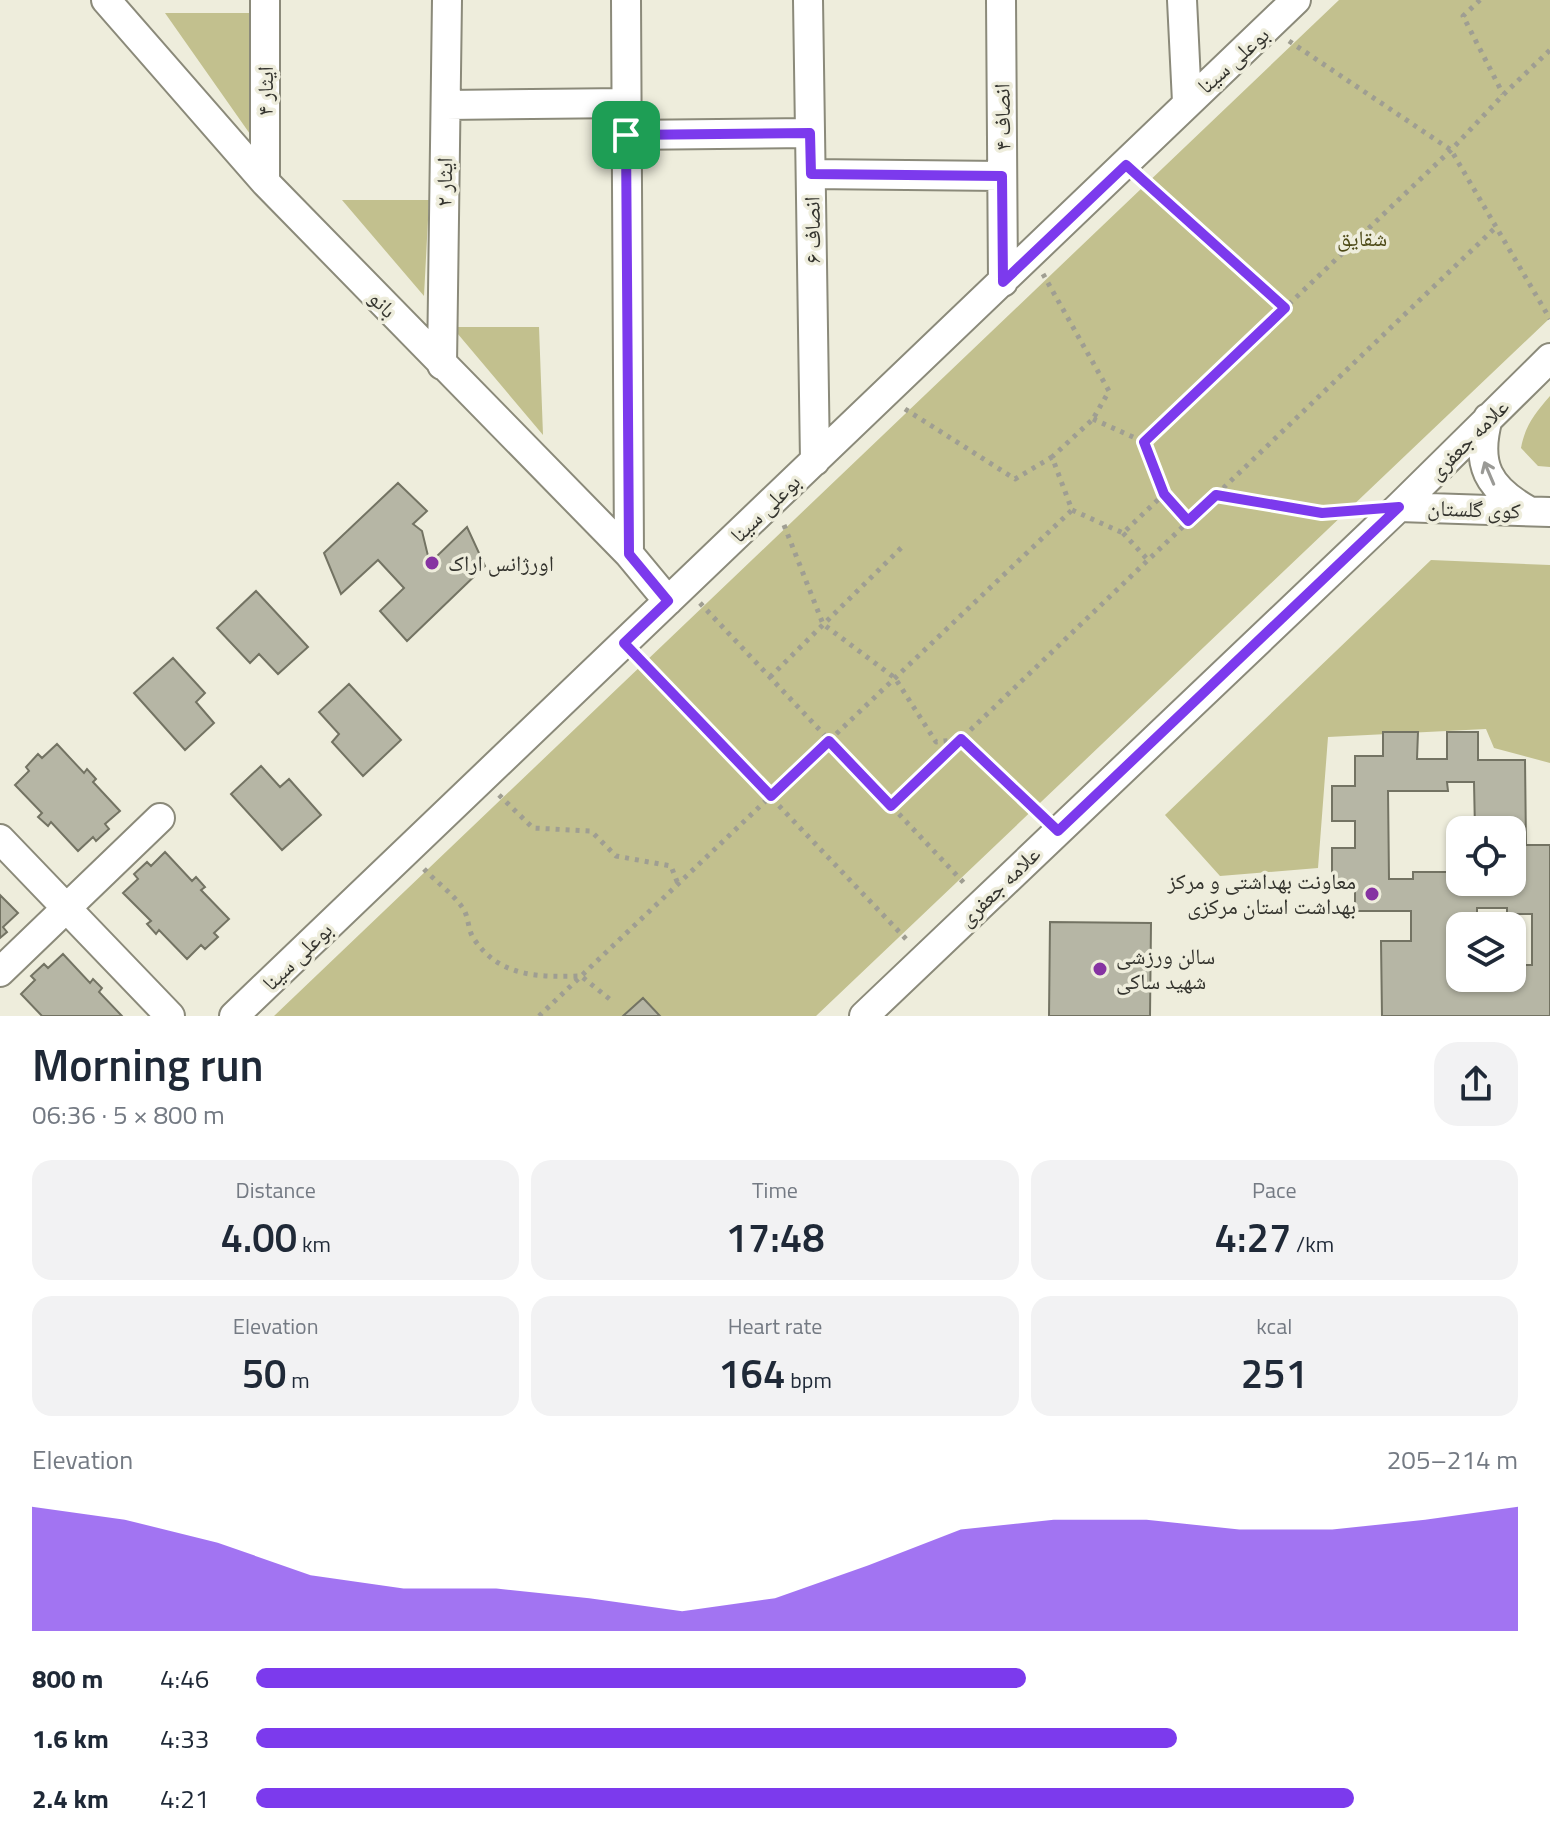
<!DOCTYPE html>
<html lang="en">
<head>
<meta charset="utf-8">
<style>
	:root { --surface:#fff; --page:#f2f2f3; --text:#1f2937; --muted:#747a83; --accent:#7c3aed }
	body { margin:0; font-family:"Titillium Web","Noto Naskh Arabic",sans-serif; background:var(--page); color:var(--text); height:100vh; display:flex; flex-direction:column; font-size:30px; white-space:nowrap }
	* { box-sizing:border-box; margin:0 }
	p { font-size:26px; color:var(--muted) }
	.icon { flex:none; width:44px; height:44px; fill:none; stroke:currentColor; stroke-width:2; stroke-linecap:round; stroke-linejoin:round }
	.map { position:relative; height:1016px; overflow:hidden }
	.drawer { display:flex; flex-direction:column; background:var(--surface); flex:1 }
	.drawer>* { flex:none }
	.fabs { position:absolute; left:1446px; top:816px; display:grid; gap:16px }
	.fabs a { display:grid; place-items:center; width:80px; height:80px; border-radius:16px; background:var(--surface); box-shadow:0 2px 6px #0004; font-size:40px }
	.pin { position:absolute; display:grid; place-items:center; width:68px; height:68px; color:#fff; margin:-34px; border-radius:16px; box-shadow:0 4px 12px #0006 }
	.round { display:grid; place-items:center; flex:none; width:84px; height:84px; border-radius:24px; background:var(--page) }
	.headline { display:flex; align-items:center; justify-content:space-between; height:136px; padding:0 32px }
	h1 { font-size:44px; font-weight:600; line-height:60px }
	.figures { display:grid; grid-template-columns:repeat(3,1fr); gap:12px; height:136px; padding:8px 32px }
	.figures div { display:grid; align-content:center; border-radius:20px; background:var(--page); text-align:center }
	.figures b { font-size:40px; font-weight:600 }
	.figures small { font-size:22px; font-weight:400 }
	.figures p { font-size:22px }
	.chart { height:224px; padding:16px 32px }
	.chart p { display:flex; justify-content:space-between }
	.chart svg { width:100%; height:144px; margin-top:8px; fill:var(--accent); opacity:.7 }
	ul { padding:0 32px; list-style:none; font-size:26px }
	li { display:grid; grid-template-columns:128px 96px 1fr; align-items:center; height:60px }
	li i { height:20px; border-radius:10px; background:var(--accent) }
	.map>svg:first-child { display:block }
	.green { fill:#c2c08e }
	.building { fill:#b6b6a5; stroke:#737363; stroke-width:2; fill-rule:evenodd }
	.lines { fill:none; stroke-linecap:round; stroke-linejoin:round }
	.minor-casing { stroke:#8b8a7a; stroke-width:32 }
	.path { stroke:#9f9e92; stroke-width:5; stroke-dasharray:4 6; stroke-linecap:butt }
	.minor { stroke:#fff; stroke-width:28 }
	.oneway { stroke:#9a9a96 }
	.route-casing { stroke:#fff; stroke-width:16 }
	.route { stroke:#7c3aed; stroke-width:10 }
	.poi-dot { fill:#8633a2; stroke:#eeeddc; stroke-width:3 }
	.labels { text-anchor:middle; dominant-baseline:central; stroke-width:7; stroke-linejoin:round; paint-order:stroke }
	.street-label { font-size:22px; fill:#34342e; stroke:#eeeddc }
	.park-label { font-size:22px; fill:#4d4a17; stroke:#eeeddc }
	.poi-label { font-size:22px; fill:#34342e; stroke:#eeeddc; text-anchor:start }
</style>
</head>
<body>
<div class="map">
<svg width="1550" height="1016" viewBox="0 0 1550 1016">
	<rect width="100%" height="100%" fill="#eeeddc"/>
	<path class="green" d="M 1339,0 L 1550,0 L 1550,318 L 816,1016 L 274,1016 Z
		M 165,13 L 252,13 L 250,134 Z
		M 342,200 L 429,200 L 424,296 Z
		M 452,327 L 539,327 L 543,435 Z
		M 1550,396 L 1550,467 L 1538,466 L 1521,448 C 1525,426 1535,413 1550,396 Z
		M 1431,560 L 1550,565 L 1550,763 L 1494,748 L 1486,729 L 1328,737 L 1318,868 L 1220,876 L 1165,815 Z"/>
	<path class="building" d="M 398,483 L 427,511 L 413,524 L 422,531 L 428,556 L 433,560 L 467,527 L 485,566 L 407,641 L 380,611 L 404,588 L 378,560 L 341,594 L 324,553 Z
		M 256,591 L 308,647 L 278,674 L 259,654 L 250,663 L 217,628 Z
		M 173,658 L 205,693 L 196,702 L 214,723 L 185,750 L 134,693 Z
		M 349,684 L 401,740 L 363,776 L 332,742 L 339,734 L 319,712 Z
		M 1383,732 L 1418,732 L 1417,759 L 1447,759 L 1447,732 L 1478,732 L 1478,760 L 1525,760 L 1526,845 L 1550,845 L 1550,1016 L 1382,1016 L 1381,941 L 1411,941 L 1411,911 L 1355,911 L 1355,881 L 1332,881 L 1332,848 L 1355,848 L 1355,821 L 1332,821 L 1332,786 L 1355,786 L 1355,756 L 1383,756 ZM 1447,782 L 1474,782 L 1475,830 L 1512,830 L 1512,882 L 1460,882 L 1460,872 L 1413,872 L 1413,879 L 1389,879 L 1388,791 L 1448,791 ZM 1477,908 L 1507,908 L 1507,914 L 1532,914 L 1532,965 L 1512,965 L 1512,978 L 1460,978 L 1460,926 L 1477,926 Z
		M 57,744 L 84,773 L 87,769 L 96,779 L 93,782 L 120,811 L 105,824 L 109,829 L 96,841 L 93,837 L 78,851 L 51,822 L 48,826 L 38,817 L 42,813 L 15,785 L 29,771 L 26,767 L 38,754 L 42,758 Z
		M 261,766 L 280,787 L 289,779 L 321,815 L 282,850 L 231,794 Z
		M 165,852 L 192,881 L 196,877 L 205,887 L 201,890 L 229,919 L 214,933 L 218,937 L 205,949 L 201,945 L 187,959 L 159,930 L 156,934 L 147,924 L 151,921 L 123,893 L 138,879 L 134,874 L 147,862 L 151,866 Z
		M 0,895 L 18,913 L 3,927 L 7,932 L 0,938 Z
		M 1050,922 L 1151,923 L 1150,1016 L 1049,1016 Z
		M 63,954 L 90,983 L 93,979 L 102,988 L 99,992 L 122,1016 L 42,1016 L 21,994 L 35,980 L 31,976 L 44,964 L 48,968 Z
		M 643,998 L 660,1016 L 623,1016 Z"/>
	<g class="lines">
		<defs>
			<path id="minor" d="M 106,0 L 265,182 L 629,554 L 668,601
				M 265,0 L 265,182
				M 626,0 L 629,554
				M 808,0 L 815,461
				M 1001,0 L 1003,282
				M 1182,0 L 1187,102
				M 446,105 L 626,103
				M 626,135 L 810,133
				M 811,174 L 1002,176
				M 442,365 L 447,0
				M 1488,418 C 1475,465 1488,488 1529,511
				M 1399,507 L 1550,512
				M 0,839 L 170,1016
				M 0,972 L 160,818
				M 234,1016 L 1296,0
				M 864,1016 L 1399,507 L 1550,358"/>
		</defs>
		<use href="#minor" class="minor-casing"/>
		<path class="path" d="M 1480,0 L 1463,16 L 1503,94
			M 1289,41 L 1451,150 L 1550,319
			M 1143,180 L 1285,308
			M 1043,274 L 1109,391 L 1093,419
			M 905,409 L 1015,479 L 1052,457
			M 1093,419 L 1144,442 L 1164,494 L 1123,533 L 1072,510 L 1052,457 Z
			M 1144,442 L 1451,150 L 1503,95 L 1550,50
			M 1164,494 L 1188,521
			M 1217,495 L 1322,513 L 1357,510
			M 784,525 L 823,624 L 895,678 L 936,742 L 961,739 L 1040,813
			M 1123,533 L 1148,560
			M 700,603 L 965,884
			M 641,661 L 907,940
			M 770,677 L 902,547
			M 499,795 L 533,828 L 591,831 L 616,856 L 671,866 L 678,884
			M 891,806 L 1496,227
			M 424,869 C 436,882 455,895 464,910 C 469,919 468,931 474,939 C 500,978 540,977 581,976 L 612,1001
			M 539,1016 L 1072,510"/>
		<use href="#minor" class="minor"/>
	</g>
	<defs><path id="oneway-shaft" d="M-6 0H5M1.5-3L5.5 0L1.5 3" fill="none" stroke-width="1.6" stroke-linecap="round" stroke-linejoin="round" transform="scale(2)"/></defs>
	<use class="oneway" href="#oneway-shaft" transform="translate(1489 473) rotate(-113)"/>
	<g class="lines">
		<defs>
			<path id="route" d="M 810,133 L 811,174 L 1002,176 L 1003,282 L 1126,165 L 1285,308 L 1144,442 L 1164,494 L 1188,521 L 1216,495 L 1322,513 L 1399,507 L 1058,831 L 961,739 L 891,806 L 829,741 L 771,796 L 624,643 L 668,601 L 629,554 L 626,135 Z"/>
		</defs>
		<use href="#route" class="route-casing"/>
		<use href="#route" class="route"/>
	</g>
	<g class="poi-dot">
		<circle cx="432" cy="563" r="8"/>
		<circle cx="1372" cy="894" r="8"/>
		<circle cx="1100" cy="969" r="8"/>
	</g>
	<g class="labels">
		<g class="street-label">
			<text transform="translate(1233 60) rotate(-42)">بوعلی سینا</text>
			<text transform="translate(265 91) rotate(-90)">ایثار ۴</text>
			<text transform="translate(1002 117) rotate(-91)">انصاف ۴</text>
			<text transform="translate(444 182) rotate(-89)">ایثار ۲</text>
			<text transform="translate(812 230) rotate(-91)">انصاف ۶</text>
			<text transform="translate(383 304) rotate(46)">بانو</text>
			<text transform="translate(1468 439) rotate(-45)">علامه جعفری</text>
			<text transform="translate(765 508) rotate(-44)">بوعلی سینا</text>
			<text transform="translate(1474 509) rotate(2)">کوی گلستان</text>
			<text transform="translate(999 886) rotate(-44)">علامه جعفری</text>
			<text transform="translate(297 956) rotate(-44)">بوعلی سینا</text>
		</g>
		<g class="park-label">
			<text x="1362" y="238">شقایق</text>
		</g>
		<g class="poi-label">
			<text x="448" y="563">اورژانس اراک</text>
			<text x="1356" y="881" text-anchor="end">معاونت بهداشتی و مرکز<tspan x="1356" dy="25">بهداشت استان مرکزی</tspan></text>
			<text x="1116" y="956">سالن ورزشی<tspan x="1116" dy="25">شهید ساکی</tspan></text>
		</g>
	</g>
</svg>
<div class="fabs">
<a><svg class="icon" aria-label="locate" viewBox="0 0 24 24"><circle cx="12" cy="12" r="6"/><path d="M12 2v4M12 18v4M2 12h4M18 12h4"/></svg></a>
<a><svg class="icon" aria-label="layers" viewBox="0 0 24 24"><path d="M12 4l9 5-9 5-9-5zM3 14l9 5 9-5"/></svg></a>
</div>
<div class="pin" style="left:626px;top:135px;background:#1e9e55"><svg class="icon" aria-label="arrive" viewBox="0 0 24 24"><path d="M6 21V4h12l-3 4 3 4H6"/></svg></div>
</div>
<section class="drawer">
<div class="headline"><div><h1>Morning run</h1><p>06:36 · 5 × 800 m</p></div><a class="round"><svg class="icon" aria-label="share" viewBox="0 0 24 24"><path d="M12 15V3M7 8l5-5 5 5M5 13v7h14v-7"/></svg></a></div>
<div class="figures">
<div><p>Distance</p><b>4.00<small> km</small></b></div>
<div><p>Time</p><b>17:48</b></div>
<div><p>Pace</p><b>4:27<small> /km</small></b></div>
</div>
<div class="figures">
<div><p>Elevation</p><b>50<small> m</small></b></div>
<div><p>Heart rate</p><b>164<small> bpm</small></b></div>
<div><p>kcal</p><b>251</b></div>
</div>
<div class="chart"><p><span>Elevation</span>205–214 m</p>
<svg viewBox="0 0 160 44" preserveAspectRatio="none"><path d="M0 44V6L10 10L20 17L30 27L40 31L50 31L60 34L70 38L80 34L90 24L100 13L110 10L120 10L130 13L140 13L150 10L160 6V44z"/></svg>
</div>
<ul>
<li><b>800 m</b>4:46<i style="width:61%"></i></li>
<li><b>1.6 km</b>4:33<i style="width:73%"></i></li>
<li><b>2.4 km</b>4:21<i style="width:87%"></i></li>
</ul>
</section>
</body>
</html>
